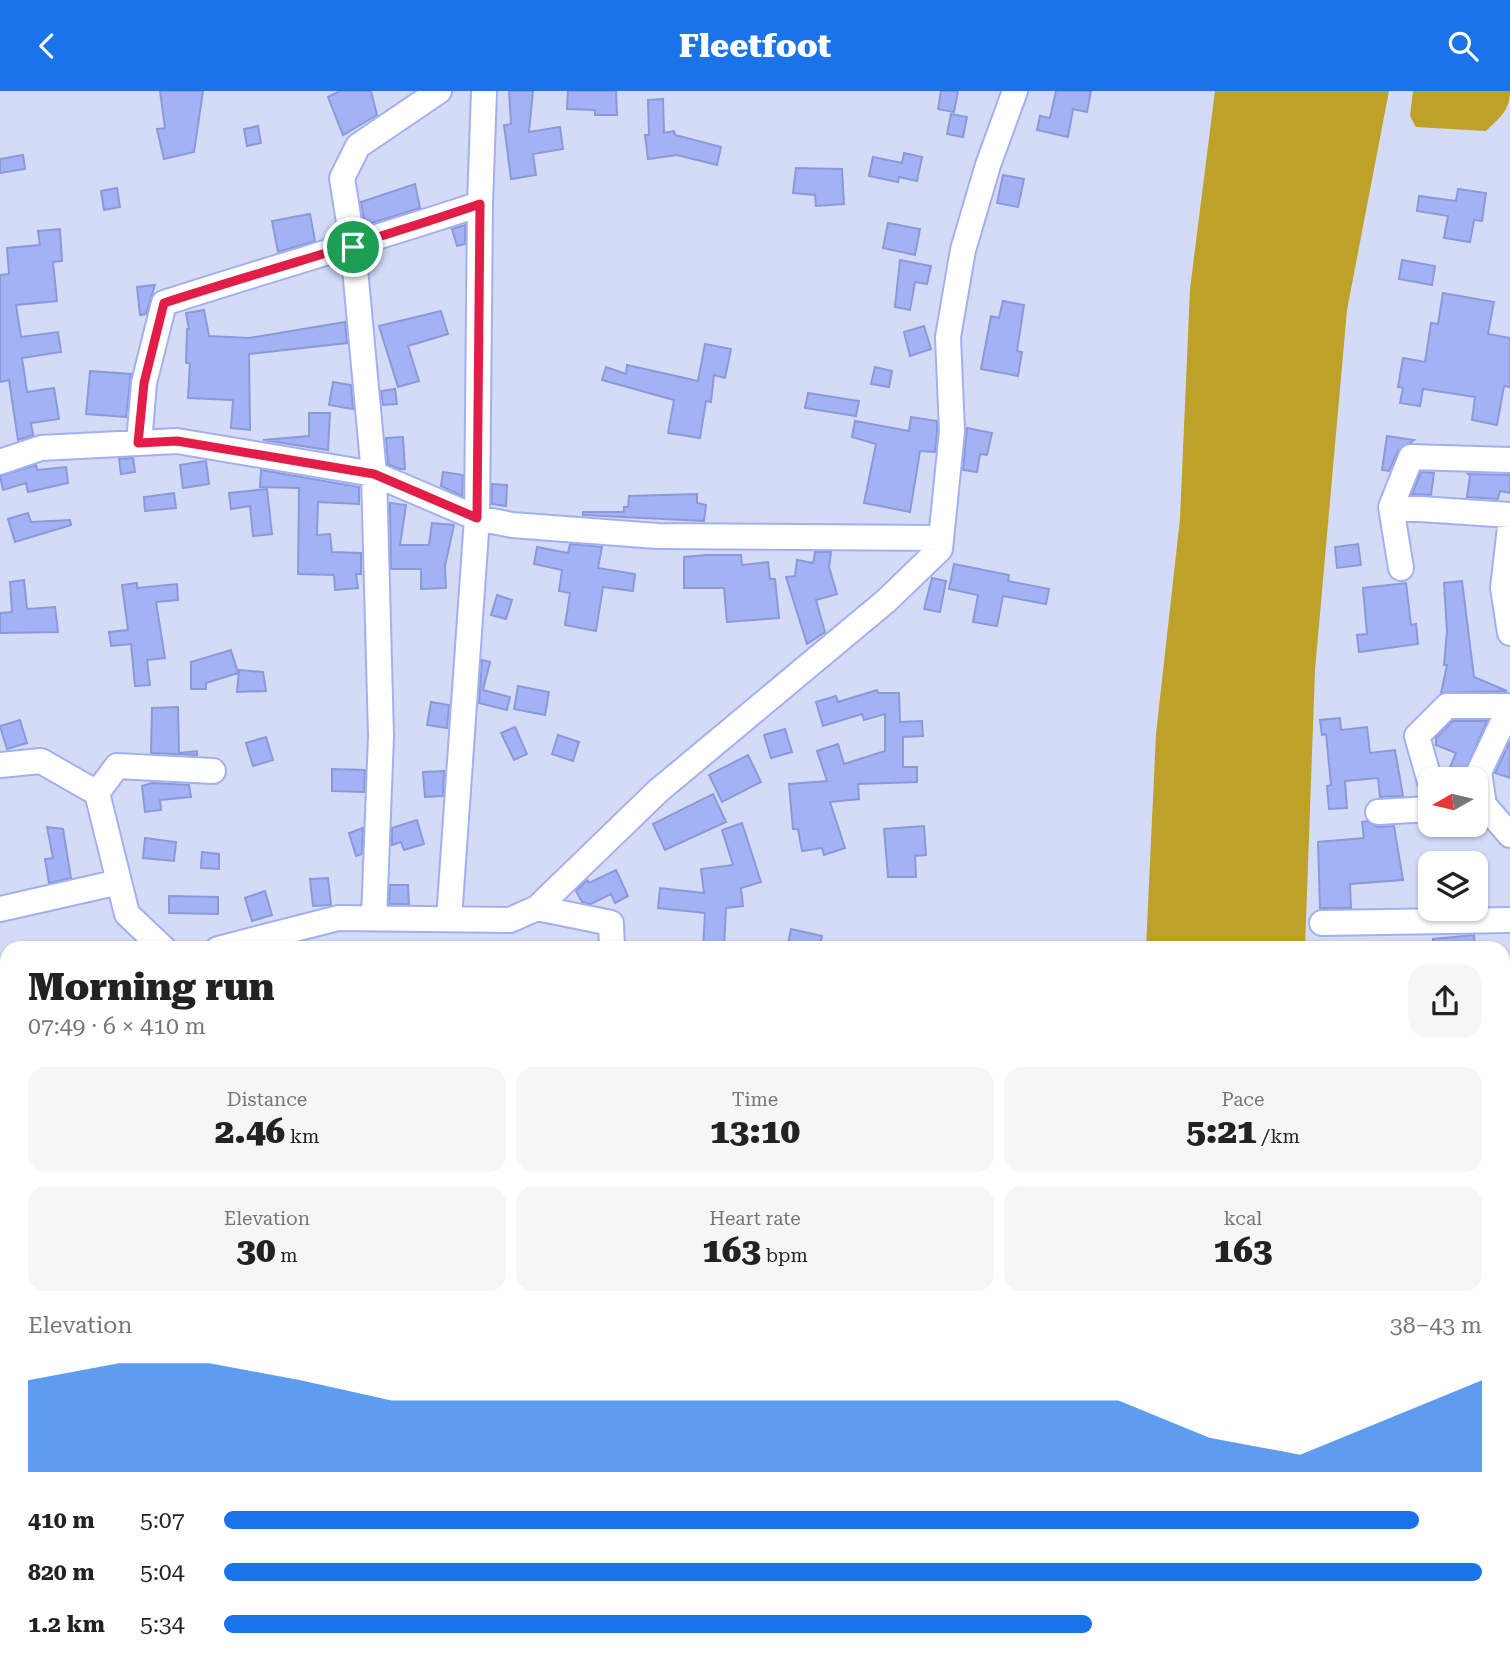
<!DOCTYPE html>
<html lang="en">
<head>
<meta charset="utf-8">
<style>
	:root { --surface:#fff; --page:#f6f6f6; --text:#222; --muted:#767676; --accent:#1a73e8 }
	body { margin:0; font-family:"Roboto Serif",serif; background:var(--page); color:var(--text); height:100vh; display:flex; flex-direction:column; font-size:26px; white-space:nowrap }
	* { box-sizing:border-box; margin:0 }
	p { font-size:23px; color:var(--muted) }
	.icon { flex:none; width:38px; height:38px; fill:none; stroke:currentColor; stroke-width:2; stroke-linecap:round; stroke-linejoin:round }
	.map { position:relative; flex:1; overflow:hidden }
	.details { position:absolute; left:0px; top:850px; width:1510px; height:726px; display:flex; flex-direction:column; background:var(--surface); border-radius:21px 21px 0 0; box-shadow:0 2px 5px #0004 }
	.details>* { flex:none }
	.needle { width:46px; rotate:262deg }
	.fabs { position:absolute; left:1418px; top:676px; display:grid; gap:14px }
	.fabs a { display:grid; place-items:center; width:70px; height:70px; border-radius:14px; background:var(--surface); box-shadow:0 2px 5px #0004; font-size:35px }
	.pin { position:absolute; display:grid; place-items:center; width:60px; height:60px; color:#fff; margin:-30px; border:4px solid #fff; border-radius:50%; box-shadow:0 2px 7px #0007 }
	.round { display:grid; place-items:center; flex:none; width:74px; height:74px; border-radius:21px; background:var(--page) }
	.headline { display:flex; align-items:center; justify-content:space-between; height:119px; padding:0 28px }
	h1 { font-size:38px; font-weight:800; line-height:52px }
	.metrics { display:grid; grid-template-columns:repeat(3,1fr); gap:10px; height:119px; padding:7px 28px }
	.metrics div { display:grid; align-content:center; border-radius:18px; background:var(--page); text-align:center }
	.metrics b { font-size:35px; font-weight:800 }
	.metrics small { font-size:19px; font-weight:400 }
	.metrics p { font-size:19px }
	.chart { height:196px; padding:14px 28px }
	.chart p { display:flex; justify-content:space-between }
	.chart svg { width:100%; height:126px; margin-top:7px; fill:var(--accent); opacity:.7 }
	ul { padding:0 28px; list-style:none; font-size:23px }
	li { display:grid; grid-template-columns:112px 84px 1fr; align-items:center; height:52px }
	li i { height:18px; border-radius:9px; background:var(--accent) }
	header { display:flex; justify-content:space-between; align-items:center; height:91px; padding:0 28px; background:var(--accent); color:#fff; font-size:32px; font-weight:800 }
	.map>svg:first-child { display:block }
	.water { fill:#bea129 }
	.building { fill:#a3b2f4; stroke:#8c99d9; stroke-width:2 }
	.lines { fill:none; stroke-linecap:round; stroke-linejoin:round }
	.minor-casing { stroke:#a2b0f2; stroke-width:28 }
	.minor { stroke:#fff; stroke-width:24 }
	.route-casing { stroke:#fff; stroke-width:14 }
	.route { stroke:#e11d48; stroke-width:9 }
</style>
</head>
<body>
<header><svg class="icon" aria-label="back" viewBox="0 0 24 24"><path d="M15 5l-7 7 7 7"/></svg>Fleetfoot<svg class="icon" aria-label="search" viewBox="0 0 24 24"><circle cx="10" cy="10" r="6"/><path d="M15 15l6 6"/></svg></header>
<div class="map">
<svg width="1510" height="1576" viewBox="0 0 1510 1576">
	<rect width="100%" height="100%" fill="#d4dbf6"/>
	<path class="water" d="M 1215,0 L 1389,0 L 1347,219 L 1315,579 L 1305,857 L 1146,857 L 1156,643 L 1180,428 L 1190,198 Z
		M 1413,0 L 1510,0 C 1510,20 1499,27 1486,40 L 1416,36 L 1410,25 Z
		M 1024,1570 L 1178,1570 L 1175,1576 L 1020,1576 Z"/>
	<path class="building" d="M 160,0 L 203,0 L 194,61 L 164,68 L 157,38 L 165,37 Z
		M 340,0 L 371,0 L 377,24 L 343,44 L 328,6 Z
		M 509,0 L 533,0 L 529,41 L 560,36 L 563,58 L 533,63 L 536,84 L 511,88 L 504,34 L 511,33 Z
		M 568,0 L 616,0 L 617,24 L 595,24 L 595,19 L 567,18 Z
		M 941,0 L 958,0 L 954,21 L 938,18 Z
		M 1056,0 L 1091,0 L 1087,21 L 1073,18 L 1068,46 L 1037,39 L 1040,25 L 1050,27 Z
		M 663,8 L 664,42 L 674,40 L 675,44 L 721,56 L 717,74 L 677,64 L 648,68 L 645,44 L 649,44 L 648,9 Z
		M 951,23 L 967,26 L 963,46 L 947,43 Z
		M 258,35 L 261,52 L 247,55 L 244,38 Z
		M 904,62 L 922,66 L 917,90 L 899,86 L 898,91 L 869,85 L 873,66 L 902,72 Z
		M 23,64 L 25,78 L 0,82 L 0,68 Z
		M 796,77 L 842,78 L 844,113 L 816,115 L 815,104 L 793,102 Z
		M 1003,84 L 1024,88 L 1018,116 L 997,112 Z
		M 415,93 L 420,117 L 365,134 L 361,111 Z
		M 117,97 L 120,116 L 104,119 L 101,100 Z
		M 1458,98 L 1486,102 L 1482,130 L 1474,129 L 1470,151 L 1444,147 L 1448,125 L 1417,120 L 1419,105 L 1456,110 Z
		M 310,123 L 315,150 L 278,161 L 272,130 Z
		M 888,132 L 920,138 L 915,164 L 883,157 Z
		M 465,134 L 465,153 L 457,155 L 452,138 Z
		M 60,138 L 62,170 L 53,171 L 57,210 L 16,214 L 21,246 L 58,241 L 61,261 L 22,267 L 27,301 L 54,297 L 59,328 L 31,332 L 33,344 L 18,349 L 9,289 L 0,291 L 0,184 L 9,183 L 7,157 L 40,154 L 38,140 Z
		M 900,169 L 931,175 L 927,193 L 915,191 L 910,219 L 895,216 Z
		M 1402,169 L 1435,175 L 1432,194 L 1399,188 Z
		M 155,194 L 146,223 L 140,224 L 137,196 Z
		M 1443,202 L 1494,211 L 1488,243 L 1510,247 L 1510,296 L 1504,295 L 1497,334 L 1472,329 L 1475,306 L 1423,298 L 1420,315 L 1400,312 L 1403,297 L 1398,296 L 1403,267 L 1425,271 L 1431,232 L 1438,233 Z
		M 1003,210 L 1024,214 L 1017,260 L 1022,261 L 1018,285 L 981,278 L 991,225 L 999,227 Z
		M 204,219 L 209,245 L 249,247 L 345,231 L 347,252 L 249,263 L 250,339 L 231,337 L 233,309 L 188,307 L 190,272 L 186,272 L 187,238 L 189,238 L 186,222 Z
		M 441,220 L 448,243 L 408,255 L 419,290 L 398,296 L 379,235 Z
		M 924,235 L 931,258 L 910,265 L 904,241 Z
		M 705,253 L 731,258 L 725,287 L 714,284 L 711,311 L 706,310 L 700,347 L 668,342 L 674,309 L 602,289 L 606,276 L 626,283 L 627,274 L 698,290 Z
		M 875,276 L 892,280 L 889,296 L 871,293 Z
		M 90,280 L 131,283 L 126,326 L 86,323 Z
		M 333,291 L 351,294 L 353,318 L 329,314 Z
		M 395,298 L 397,313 L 383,314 L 381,300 Z
		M 808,302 L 859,310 L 856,325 L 805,317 Z
		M 309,322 L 330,322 L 328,359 L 263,349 L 309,345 Z
		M 911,326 L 937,330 L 937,340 L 935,361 L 920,360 L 910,421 L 864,412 L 876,353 L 852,346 L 855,330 L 909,340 Z
		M 967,337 L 992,342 L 987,364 L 980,363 L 977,381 L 963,379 Z
		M 1387,345 L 1414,349 L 1398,360 L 1389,380 L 1382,379 Z
		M 403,346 L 405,378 L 400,378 L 388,373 L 386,347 Z
		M 133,367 L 135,381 L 121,383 L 119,368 Z
		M 206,370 L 209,393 L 183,397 L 180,374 Z
		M 36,374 L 37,379 L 66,376 L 68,392 L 28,401 L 26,392 L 3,399 L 0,385 Z
		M 261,379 L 359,396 L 359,413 L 318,411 L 317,444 L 330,443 L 332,461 L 361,462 L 361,483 L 356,483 L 358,497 L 335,499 L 334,484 L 298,483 L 299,397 L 260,396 Z
		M 443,381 L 463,384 L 462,405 L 441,395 Z
		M 1421,381 L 1434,382 L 1431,404 L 1412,403 Z
		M 1468,383 L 1510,384 L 1510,402 L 1500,400 L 1498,408 L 1467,406 L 1470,385 Z
		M 492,393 L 507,394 L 506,415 L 492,413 Z
		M 267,398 L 272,443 L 253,445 L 250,415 L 231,418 L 229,402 Z
		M 174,402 L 176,417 L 145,420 L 144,406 Z
		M 697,403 L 697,412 L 706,414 L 704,430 L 583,424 L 583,421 L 624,421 L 624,416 L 628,416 L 629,405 Z
		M 390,412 L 406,414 L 400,454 L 429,454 L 432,432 L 454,434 L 445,475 L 446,497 L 421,498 L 421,478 L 391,478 Z
		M 28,422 L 31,431 L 70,429 L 71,434 L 15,451 L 8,428 Z
		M 570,453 L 602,456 L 598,477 L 635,483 L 633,500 L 603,496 L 596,540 L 565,534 L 570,502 L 559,500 L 562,479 L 534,473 L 537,456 L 568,462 Z
		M 1358,453 L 1361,474 L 1337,477 L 1335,456 Z
		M 815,461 L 831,461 L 829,476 L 837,503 L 816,509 L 825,541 L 807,553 L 786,486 L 795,485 L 797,469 L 813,472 Z
		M 706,464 L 741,464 L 742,474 L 768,471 L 770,488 L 775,488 L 779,527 L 727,531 L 724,497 L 684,497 L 684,466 Z
		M 954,473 L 1009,484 L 1008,490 L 1049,498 L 1046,513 L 1003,505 L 997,535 L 973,531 L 978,504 L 949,498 Z
		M 932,487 L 946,490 L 940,521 L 924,518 Z
		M 24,489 L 27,518 L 55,516 L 58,541 L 0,542 L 0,522 L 12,521 L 10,491 Z
		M 1462,490 L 1474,586 L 1507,600 L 1441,602 L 1447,574 L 1444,574 L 1447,540 L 1444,492 Z
		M 137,492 L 137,497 L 177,493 L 178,509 L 156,511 L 165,567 L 147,569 L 150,594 L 135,595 L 131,553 L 111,555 L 109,541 L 128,539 L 122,494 Z
		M 1406,492 L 1411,534 L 1416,533 L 1418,553 L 1359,561 L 1357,544 L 1367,543 L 1363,497 Z
		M 497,504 L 512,509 L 506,528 L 491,524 Z
		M 231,559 L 238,582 L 206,592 L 206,598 L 191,598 L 191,571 Z
		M 482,569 L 490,571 L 483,599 L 510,606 L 507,619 L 479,612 Z
		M 239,579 L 263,581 L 266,600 L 237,601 Z
		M 518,595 L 549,601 L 545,624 L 514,618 Z
		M 877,599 L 878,602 L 899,602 L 900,631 L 922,630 L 923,645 L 903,646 L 903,676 L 917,676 L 917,691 L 858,693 L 859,708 L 830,711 L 845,757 L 824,764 L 822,757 L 802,760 L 798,738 L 793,738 L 789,693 L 827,690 L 817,660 L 838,653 L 844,673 L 885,660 L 885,623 L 864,629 L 862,623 L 823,635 L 816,611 L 836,605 L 838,611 Z
		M 431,611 L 449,614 L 447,637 L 427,634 Z
		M 178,616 L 179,662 L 197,660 L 197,664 L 151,662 L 152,617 Z
		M 1340,627 L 1341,639 L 1367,636 L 1370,662 L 1395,659 L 1403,705 L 1380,706 L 1378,687 L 1345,690 L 1347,717 L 1329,718 L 1327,695 L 1331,694 L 1326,643 L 1322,644 L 1320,629 Z
		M 20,629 L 27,652 L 7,658 L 0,635 Z
		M 1453,630 L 1487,630 L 1462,688 L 1445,688 L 1456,662 L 1436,654 L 1436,647 Z
		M 515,636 L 527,663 L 514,669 L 501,642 Z
		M 785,638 L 792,661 L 771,667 L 764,644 Z
		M 558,644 L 579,651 L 573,670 L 552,663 Z
		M 266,646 L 273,669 L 253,675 L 246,652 Z
		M 1510,651 L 1510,687 L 1495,682 Z
		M 748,664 L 761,691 L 722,711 L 709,684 Z
		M 332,678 L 365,679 L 364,701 L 332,700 Z
		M 444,680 L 443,705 L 425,706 L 423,681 Z
		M 152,692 L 189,694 L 191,706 L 160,709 L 161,719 L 145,721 L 142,695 Z
		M 713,703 L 726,731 L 665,759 L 653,733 Z
		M 417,729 L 424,753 L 404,759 L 401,751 L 392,754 L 392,737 Z
		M 1367,730 L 1378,736 L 1394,735 L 1403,789 L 1350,793 L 1351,817 L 1320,817 L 1318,751 L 1364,747 L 1362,731 Z
		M 742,732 L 761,791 L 741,797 L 743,815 L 726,817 L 724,858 L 703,858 L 705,822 L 658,817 L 660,797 L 704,802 L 701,778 L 733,774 L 722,739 Z
		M 924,735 L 926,764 L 915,765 L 916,786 L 888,786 L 884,738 Z
		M 47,736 L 63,738 L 71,787 L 49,792 L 45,768 L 53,767 Z
		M 363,737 L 362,763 L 356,765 L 349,742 Z
		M 145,747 L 176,751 L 174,770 L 143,767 Z
		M 202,761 L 219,763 L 219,778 L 201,777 Z
		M 616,779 L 628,805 L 615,812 L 611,803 L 591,813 L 582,811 L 576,800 L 587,789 L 589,792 Z
		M 328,787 L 331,814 L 313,815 L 310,788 Z
		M 390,794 L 408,794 L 409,813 L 389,813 Z
		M 265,800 L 272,824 L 252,830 L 245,807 Z
		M 169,805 L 218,806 L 218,823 L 169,822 Z
		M 791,838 L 822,845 L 819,858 L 787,858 Z
		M 1474,844 L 1475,858 L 1433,858 L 1433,848 Z"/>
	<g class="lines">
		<defs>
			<path id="minor" d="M 139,352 L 144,292 L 164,212 C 269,178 375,148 480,113 L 484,0
				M 0,371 L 41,357 L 177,350 L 374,383 L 477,427 L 512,434 L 657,445 L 941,447
				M 1391,416 L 1510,424
				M 1510,436 L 1503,497 L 1510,542
				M 1401,477 L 1391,416 L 1411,366 L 1510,369
				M 1510,616 L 1479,681 L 1484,714 L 1510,744
				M 0,674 L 41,670 L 97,702 L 127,823 L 164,858
				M 1430,691 L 1417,645 L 1447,615 L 1510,615
				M 97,702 L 117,675 L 213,680
				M 1378,721 L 1430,718
				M 537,817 L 611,832 L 612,858
				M 0,818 L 119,791
				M 374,827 L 381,645 L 374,383 L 353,156 L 342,87 L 358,55 L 439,0
				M 449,828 L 477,427 L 480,113
				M 1322,832 L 1510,829
				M 218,858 L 338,827 L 510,829 L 537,817 L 658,700 L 886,510 L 940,458 L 952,340 L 948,246 L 963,159 L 988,74 L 1015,0
				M 1503,904 L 1510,904
				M 0,914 L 7,932
				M 1503,958 L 1510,957
				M 1503,1052 L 1510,1052
				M 1503,1161 L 1510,1161
				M 1503,1279 L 1510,1279
				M 1503,1398 L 1510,1370
				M 1503,1449 L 1510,1449
				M 439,1576 L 439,1570
				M 538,1576 L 540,1570
				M 1486,1576 L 1486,1570"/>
		</defs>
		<use href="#minor" class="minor-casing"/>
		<use href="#minor" class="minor"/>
	</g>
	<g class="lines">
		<defs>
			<path id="route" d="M 480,113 L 477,427 L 374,383 L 177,350 L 138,352 L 144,292 L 164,212 C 269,178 375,149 480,113 Z"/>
		</defs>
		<use href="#route" class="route-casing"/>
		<use href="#route" class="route"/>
	</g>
</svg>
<div class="fabs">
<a><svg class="needle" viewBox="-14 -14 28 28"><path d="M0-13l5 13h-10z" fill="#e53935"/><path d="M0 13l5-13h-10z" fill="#767676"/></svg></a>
<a><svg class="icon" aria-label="layers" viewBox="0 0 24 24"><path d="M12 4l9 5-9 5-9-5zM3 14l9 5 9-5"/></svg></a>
</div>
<div class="pin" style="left:353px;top:156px;background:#1e9e55"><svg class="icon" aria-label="arrive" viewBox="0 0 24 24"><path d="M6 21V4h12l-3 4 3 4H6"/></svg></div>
<section class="details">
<div class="headline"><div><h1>Morning run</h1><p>07:49 · 6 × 410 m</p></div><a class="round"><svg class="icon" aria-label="share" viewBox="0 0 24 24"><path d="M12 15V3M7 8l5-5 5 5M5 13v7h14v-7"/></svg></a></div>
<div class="metrics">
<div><p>Distance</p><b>2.46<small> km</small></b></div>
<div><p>Time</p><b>13:10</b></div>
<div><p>Pace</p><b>5:21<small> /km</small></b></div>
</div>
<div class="metrics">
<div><p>Elevation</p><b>30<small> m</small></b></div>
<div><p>Heart rate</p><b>163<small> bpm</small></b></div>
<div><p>kcal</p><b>163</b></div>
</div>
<div class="chart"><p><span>Elevation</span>38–43 m</p>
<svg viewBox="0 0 160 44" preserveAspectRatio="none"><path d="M0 44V12L10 6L20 6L30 12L40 19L50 19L60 19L70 19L80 19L90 19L100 19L110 19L120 19L130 32L140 38L150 25L160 12V44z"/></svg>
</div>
<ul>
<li><b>410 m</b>5:07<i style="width:95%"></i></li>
<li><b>820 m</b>5:04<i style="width:100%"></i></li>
<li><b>1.2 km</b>5:34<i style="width:69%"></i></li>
</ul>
</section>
</div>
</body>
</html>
